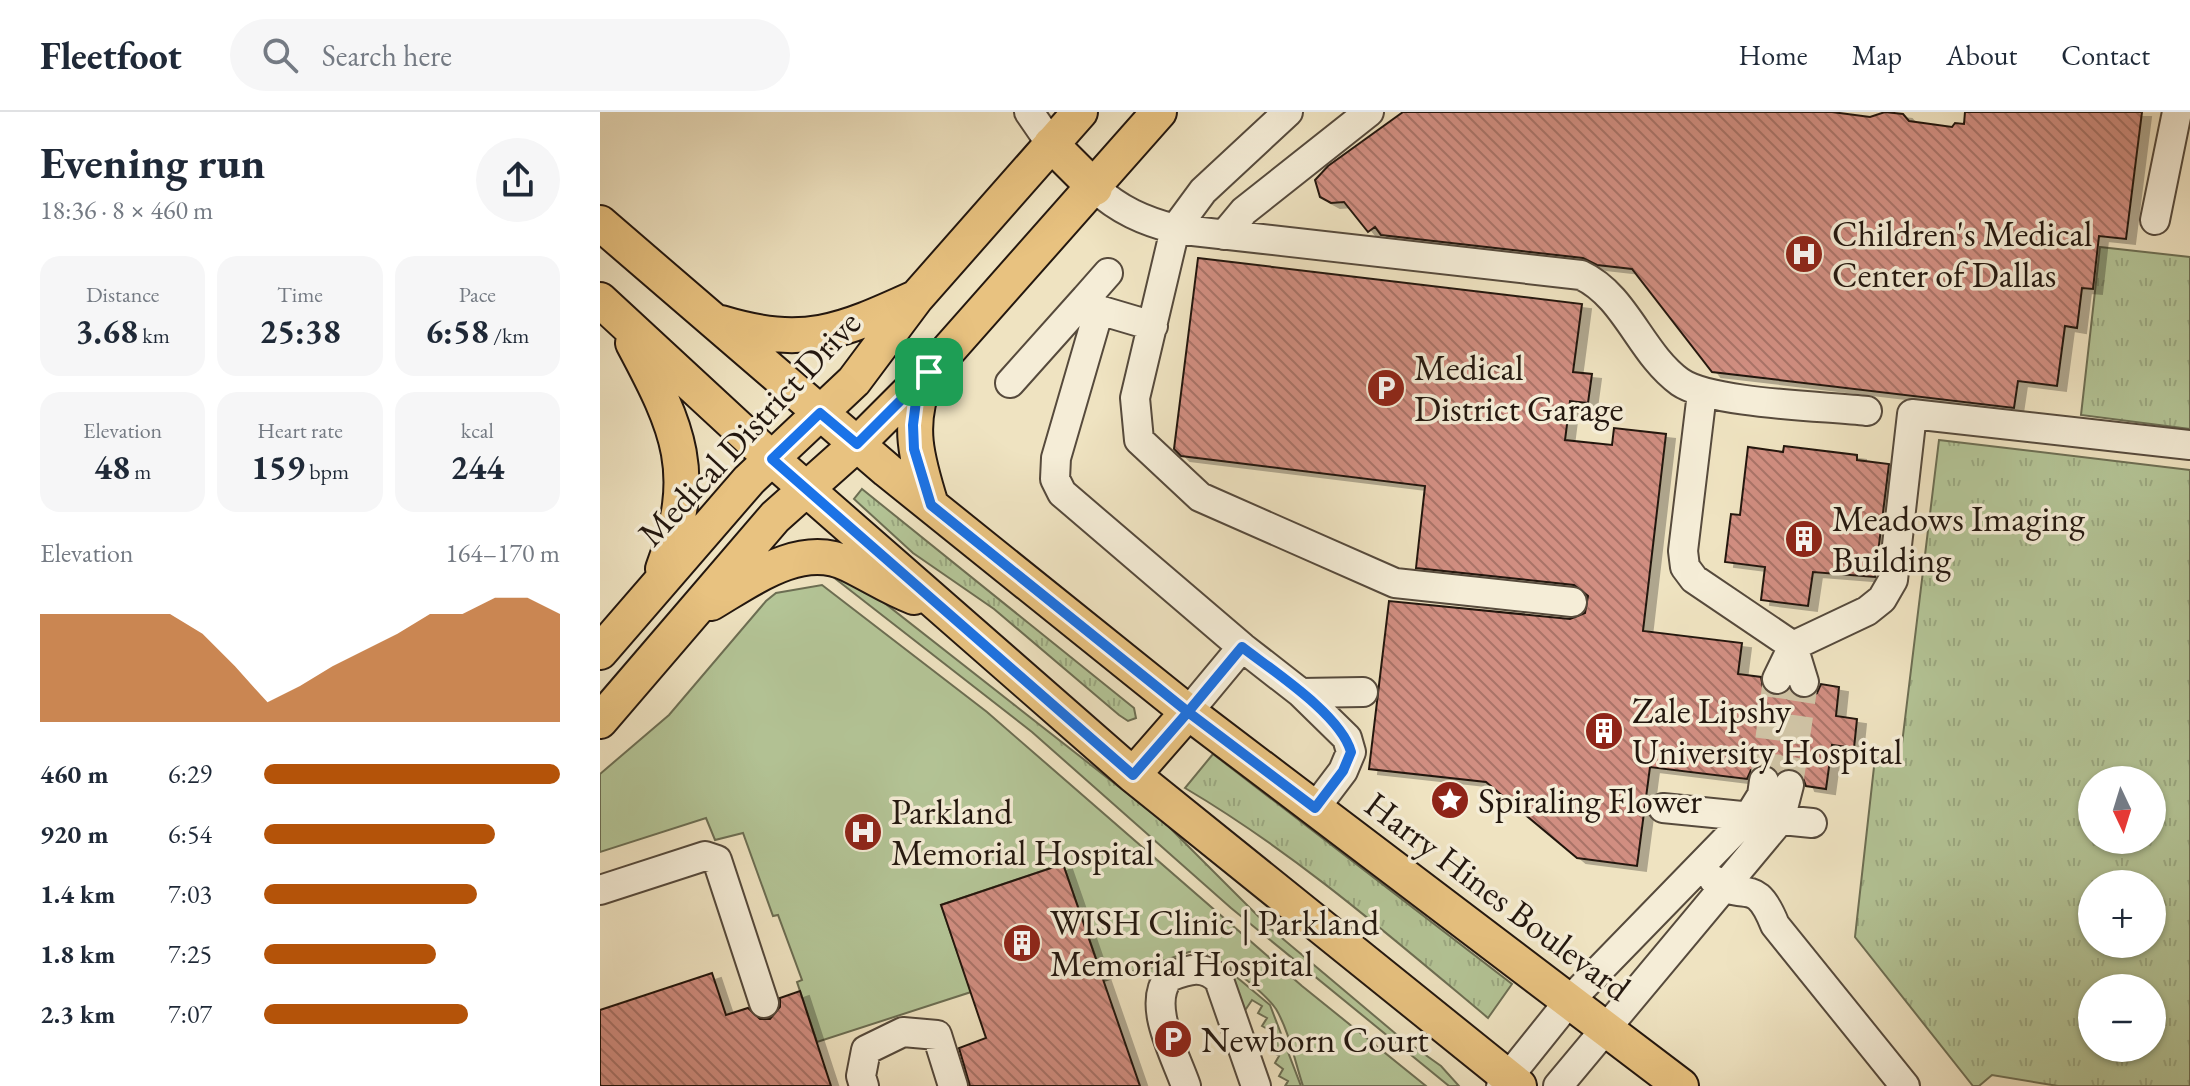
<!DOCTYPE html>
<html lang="en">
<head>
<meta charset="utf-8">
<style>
	:root { --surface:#fff; --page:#f6f6f7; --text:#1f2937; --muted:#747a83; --line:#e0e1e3; --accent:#b45309 }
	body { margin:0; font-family:"EB Garamond",serif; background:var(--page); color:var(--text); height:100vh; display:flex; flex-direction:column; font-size:30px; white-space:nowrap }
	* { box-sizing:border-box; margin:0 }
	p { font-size:26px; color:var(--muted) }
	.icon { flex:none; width:44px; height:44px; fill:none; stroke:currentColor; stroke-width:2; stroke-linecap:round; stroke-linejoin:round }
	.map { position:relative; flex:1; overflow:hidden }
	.sheet { display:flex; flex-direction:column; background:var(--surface); width:600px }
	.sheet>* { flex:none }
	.needle { width:52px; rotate:176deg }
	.fabs { position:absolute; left:1478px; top:654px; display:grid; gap:16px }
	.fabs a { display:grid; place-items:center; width:88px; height:88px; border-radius:50%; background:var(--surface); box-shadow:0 2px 6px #0004; font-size:40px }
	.pin { position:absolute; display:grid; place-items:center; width:68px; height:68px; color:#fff; margin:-34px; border-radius:16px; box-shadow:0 4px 12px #0006 }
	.round { display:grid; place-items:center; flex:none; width:84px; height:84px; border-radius:42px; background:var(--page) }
	.summary { display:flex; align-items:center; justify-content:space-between; height:136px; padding:0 40px }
	h1 { font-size:44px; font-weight:700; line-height:60px }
	.metrics { display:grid; grid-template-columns:repeat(3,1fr); gap:12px; height:136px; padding:8px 40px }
	.metrics div { display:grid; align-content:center; border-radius:20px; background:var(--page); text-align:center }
	.metrics b { font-size:34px; font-weight:700 }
	.metrics small { font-size:22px; font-weight:400 }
	.metrics p { font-size:22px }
	.chart { height:224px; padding:16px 40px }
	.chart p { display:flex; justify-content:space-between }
	.chart svg { width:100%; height:144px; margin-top:8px; fill:var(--accent); opacity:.7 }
	ul { padding:0 40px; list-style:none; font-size:26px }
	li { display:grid; grid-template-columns:128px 96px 1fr; align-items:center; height:60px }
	li i { height:20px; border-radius:10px; background:var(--accent) }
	header { display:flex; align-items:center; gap:48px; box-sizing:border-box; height:112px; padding:0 40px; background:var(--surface); border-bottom:2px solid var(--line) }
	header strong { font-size:38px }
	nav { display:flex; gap:44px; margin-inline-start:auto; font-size:28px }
	.search { width:560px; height:72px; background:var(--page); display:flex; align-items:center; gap:20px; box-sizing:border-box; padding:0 28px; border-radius:44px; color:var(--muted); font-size:30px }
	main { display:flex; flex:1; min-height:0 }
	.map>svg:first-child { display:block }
	.grass { fill:url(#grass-tufts); stroke:#6c6e53; stroke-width:2; fill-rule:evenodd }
	.green { fill:#b4c597; stroke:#6c6e53; stroke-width:2 }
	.building { fill:url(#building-back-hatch); stroke:#23170f; stroke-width:2; filter:url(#shadow) }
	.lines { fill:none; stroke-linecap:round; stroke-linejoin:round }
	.minor-tunnel { stroke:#d0c4a6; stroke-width:28; stroke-dasharray:28 14; stroke-linecap:butt }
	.minor-casing { stroke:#564a3c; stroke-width:32 }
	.major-casing { stroke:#23170f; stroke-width:38 }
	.minor { stroke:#f5edd7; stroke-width:28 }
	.major { stroke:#e8c280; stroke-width:34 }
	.route-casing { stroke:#fff; stroke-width:16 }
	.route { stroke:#1a73e8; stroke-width:10 }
	.labels { text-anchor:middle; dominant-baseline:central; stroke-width:7; stroke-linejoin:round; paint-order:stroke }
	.poi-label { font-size:36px; fill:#23170f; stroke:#f5edd7; text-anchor:start }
	.street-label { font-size:36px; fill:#23170f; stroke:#f5edd7 }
</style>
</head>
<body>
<header>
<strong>Fleetfoot</strong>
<div class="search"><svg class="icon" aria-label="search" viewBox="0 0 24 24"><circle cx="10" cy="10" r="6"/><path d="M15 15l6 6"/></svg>Search here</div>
<nav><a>Home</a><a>Map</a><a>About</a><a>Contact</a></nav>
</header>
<main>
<section class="sheet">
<div class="summary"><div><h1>Evening run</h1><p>18:36 · 8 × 460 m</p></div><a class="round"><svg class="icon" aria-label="share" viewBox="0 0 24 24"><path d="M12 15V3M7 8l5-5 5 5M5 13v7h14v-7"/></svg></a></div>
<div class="metrics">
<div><p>Distance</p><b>3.68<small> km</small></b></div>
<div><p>Time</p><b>25:38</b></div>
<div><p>Pace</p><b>6:58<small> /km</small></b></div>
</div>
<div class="metrics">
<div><p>Elevation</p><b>48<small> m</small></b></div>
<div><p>Heart rate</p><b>159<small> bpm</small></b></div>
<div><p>kcal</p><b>244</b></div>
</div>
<div class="chart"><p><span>Elevation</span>164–170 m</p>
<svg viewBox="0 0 160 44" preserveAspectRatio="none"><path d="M0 44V11L10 11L20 11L30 11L40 11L50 17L60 27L70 38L80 33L90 27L100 22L110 17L120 11L130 11L140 6L150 6L160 11V44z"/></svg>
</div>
<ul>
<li><b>460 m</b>6:29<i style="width:100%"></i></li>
<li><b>920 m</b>6:54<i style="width:78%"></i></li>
<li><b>1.4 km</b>7:03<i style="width:72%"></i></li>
<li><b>1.8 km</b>7:25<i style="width:58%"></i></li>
<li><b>2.3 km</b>7:07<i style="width:69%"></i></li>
</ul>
</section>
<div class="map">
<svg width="1590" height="974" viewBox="0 0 1590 974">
	<defs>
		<pattern id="grass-tufts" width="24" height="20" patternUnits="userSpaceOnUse" patternTransform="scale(2)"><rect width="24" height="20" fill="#b4c597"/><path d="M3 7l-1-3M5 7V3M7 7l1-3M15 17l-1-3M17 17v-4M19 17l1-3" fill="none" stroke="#9aa881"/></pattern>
		<pattern id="building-back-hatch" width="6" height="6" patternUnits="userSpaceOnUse" patternTransform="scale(2)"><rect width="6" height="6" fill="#d18e81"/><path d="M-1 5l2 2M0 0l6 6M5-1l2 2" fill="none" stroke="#a97368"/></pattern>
		<filter id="shadow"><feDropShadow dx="9" dy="5" stdDeviation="0" flood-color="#0004"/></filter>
	</defs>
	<rect width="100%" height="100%" fill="#efe3c1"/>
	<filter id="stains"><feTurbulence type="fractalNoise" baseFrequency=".0025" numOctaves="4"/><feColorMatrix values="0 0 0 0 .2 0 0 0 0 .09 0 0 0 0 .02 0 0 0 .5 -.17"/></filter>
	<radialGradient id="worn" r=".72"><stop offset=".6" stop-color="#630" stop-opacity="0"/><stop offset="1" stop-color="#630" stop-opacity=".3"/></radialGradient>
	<path class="grass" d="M 1500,135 L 1590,145 L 1590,317 L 1481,303 Z
		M 1339,328 L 1590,358 L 1590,974 L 1458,974 L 1392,963 L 1379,974 L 1373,974 L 1255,825 L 1275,646 L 1300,648 ZM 1492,668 L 1552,668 L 1552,728 L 1492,728 ZM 1492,772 L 1552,772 L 1552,832 L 1492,832 ZM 1492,876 L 1552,876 L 1552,936 L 1492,936 Z
		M 262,377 L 534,596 L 536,606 L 528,609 L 519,603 L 394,497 L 313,441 L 254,387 Z
		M 228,461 L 264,475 L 565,711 L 670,816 L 796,922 L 841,954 L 859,974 L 849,974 L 631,796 L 432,620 Z
		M 613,642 L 912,872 L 888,906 C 790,824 695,741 585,676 Z
		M 596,842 L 615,847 L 670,893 L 701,974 L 685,974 L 688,969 L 679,964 L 683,957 L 675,951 L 679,944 L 671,939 L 675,931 L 666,926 L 671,919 L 662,914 L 667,906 L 658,901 L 662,894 L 652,888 L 644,900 L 638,879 L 630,866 L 552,875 L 546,857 Z"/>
	<path class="green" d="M 222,473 L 387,600 L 702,874 L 826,974 L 703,974 C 695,950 689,919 676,897 C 663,878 612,837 589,840 L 504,869 L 463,752 L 341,793 L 371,880 L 217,930 L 197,870 L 202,868 L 178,803 L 173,804 L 143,721 L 115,728 L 106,706 L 0,740 L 0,662 L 69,603 L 166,489 L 176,481 Z"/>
	<path class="building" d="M 803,0 L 1232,0 L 1270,5 L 1285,0 L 1303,2 L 1309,9 L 1352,15 L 1355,11 L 1364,12 L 1365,0 L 1542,0 L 1526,127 L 1499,124 L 1493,177 L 1482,176 L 1477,216 L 1465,214 L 1457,274 L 1418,269 L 1414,296 L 1112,260 L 1032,157 L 997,153 L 983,146 L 781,123 L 775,115 L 768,120 L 744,90 L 731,91 L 720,85 L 715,68 L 728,54 Z
		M 598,146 L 982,192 L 973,260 L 992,262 L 988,291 L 970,289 L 965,328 L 1012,333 L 1014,316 L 1066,322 L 1043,519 L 1142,531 L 1138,562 L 1161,565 L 1163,576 L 1170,583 L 1179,584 L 1189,578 L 1199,586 L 1208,586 L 1217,581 L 1221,572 L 1239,575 L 1236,604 L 1257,607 L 1254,636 L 1232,633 L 1226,677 L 1206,674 L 1201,661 L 1194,657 L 1178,660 L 1166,652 L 1151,658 L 1147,667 L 1050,655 L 1037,754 L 977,746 L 886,670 L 769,657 L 789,489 L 970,507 L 985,501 L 988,484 L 974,473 L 816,456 L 825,374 L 581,344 L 574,337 Z
		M 1184,334 L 1257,343 L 1257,348 L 1289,352 L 1275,465 L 1213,460 L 1208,494 L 1161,488 L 1165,455 L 1125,450 L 1131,402 L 1140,403 L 1148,335 L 1183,340 Z
		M 463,752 L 540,974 L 370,974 L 359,936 L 386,926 L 341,793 Z
		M 112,861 L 126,903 L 148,896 L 160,907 L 170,907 L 180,895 L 180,886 L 200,879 L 231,974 L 0,974 L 0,898 Z"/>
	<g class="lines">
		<path class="minor-tunnel" d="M 1164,669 L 1177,567
			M 1189,673 L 1204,570"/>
		<defs>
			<path id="minor" d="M 429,0 L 451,32
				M 688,0 L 603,79 L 575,117 L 535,286 L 539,328 L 600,385 L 795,471 L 972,490
				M 495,76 C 519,98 544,109 575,117 L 981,163 C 1026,184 1040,241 1080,270 C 1112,292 1224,294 1267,299
				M 1555,108 L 1577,0
				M 624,123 L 644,99 L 769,0
				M 486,186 L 508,161
				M 553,214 L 499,198 L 456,346 L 455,367 L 462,381 L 642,535
				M 410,271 L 486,186 L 499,198
				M 1102,281 L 1083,439 L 1085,455 L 1094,467 L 1193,534 L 1204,570
				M 1177,567 L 1193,534 L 1267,499 L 1282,487 L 1293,468 L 1312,302 L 1590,333
				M 701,581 L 747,626 L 751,640 L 743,659 L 715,696
				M 588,600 L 642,535 L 701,581 L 763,580
				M 1063,696 L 1212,711
				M 1114,768 C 1145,793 1154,761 1175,813 L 1305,974
				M 0,778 L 105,744 L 117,748 L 164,891
				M 264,974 L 261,964 L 266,938 L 303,920 L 337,923 L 353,974
				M 586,974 C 576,944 546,893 569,865 C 588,858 603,852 619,868 L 656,974
				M 901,974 L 970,888 L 1149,704 L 1162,683 L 1164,669
				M 958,974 L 1180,708 L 1189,673"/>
			<path id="major" d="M 451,32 L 495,76
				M 0,111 L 287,358 L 588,600 L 1081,974
				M 0,188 L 172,347 L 533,663 L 919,974
				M 121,211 C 204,236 240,220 315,186
				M 33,231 C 79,317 99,361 63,457
				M 326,267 C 306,312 317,348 331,393
				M 111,491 C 150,468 201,429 248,452 C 271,463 290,476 314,485
				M 0,540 L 149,368 L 254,269 L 316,186 L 480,0
				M 0,609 L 175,405 L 257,332 L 329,260 L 559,0
				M 533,663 L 588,600"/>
		</defs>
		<use href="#minor" class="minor-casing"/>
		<use href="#major" class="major-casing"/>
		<use href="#minor" class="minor"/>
		<use href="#major" class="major"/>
	</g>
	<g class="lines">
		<defs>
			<path id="route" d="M 329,260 L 257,332 L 220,301 L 172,347 L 533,663 L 588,600 L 715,696 L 743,659 L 751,640 C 741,603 673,559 642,535 L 588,600 L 331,393 L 314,337 L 313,313 L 316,289 L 329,260"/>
		</defs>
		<use href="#route" class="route-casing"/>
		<use href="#route" class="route"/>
	</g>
	<defs>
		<symbol id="hospital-disc" viewBox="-11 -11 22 22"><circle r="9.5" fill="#8f2418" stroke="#f5edd7"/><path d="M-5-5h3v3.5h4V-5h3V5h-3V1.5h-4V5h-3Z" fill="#fff"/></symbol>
		<symbol id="parking-disc" viewBox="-11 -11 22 22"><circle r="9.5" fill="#8f2418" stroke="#f5edd7"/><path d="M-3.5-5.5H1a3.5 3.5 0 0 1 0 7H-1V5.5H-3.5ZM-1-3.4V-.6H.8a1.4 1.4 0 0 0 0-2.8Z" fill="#fff"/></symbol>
		<symbol id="building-disc" viewBox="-11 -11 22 22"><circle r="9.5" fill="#8f2418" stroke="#f5edd7"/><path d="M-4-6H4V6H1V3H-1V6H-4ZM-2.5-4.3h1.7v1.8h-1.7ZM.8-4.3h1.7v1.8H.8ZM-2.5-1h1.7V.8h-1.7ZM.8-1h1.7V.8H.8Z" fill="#fff"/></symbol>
		<symbol id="sight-disc" viewBox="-11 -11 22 22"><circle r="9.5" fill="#8f2418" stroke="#f5edd7"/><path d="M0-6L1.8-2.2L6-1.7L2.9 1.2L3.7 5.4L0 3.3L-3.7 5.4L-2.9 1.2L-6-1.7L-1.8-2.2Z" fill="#fff"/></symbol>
	</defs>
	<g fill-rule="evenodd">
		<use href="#hospital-disc" x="1182" y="120" width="44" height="44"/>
		<use href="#parking-disc" x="764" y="254" width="44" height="44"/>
		<use href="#building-disc" x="1182" y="405" width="44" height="44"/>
		<use href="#building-disc" x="982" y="597" width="44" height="44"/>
		<use href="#sight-disc" x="828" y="666" width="44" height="44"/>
		<use href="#hospital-disc" x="241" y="698" width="44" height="44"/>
		<use href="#building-disc" x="400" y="809" width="44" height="44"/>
		<use href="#parking-disc" x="551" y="905" width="44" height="44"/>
	</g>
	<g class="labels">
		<g class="poi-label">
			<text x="1232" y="121">Children's Medical<tspan x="1232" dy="41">Center of Dallas</tspan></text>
			<text x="814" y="255">Medical<tspan x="814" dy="41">District Garage</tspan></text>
			<text x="1232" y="406">Meadows Imaging<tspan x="1232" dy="41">Building</tspan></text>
			<text x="1032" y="598">Zale Lipshy<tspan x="1032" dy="41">University Hospital</tspan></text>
			<text x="878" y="688">Spiraling Flower</text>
			<text x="291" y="699">Parkland<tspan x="291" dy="41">Memorial Hospital</tspan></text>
			<text x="450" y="810">WISH Clinic | Parkland<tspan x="450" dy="41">Memorial Hospital</tspan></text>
			<text x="601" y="927">Newborn Court</text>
		</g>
		<g class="street-label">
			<text transform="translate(149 316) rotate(-47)">Medical District Drive</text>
			<text transform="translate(898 784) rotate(37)">Harry Hines Boulevard</text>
		</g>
	</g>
	<rect width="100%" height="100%" filter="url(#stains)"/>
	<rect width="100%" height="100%" fill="url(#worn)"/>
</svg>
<div class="fabs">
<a><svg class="needle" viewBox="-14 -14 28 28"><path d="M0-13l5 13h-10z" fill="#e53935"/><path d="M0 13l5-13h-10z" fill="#747a83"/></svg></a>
<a>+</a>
<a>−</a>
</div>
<div class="pin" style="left:329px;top:260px;background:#1e9e55"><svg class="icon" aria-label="arrive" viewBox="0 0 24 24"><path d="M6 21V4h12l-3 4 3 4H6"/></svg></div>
</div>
</main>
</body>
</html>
